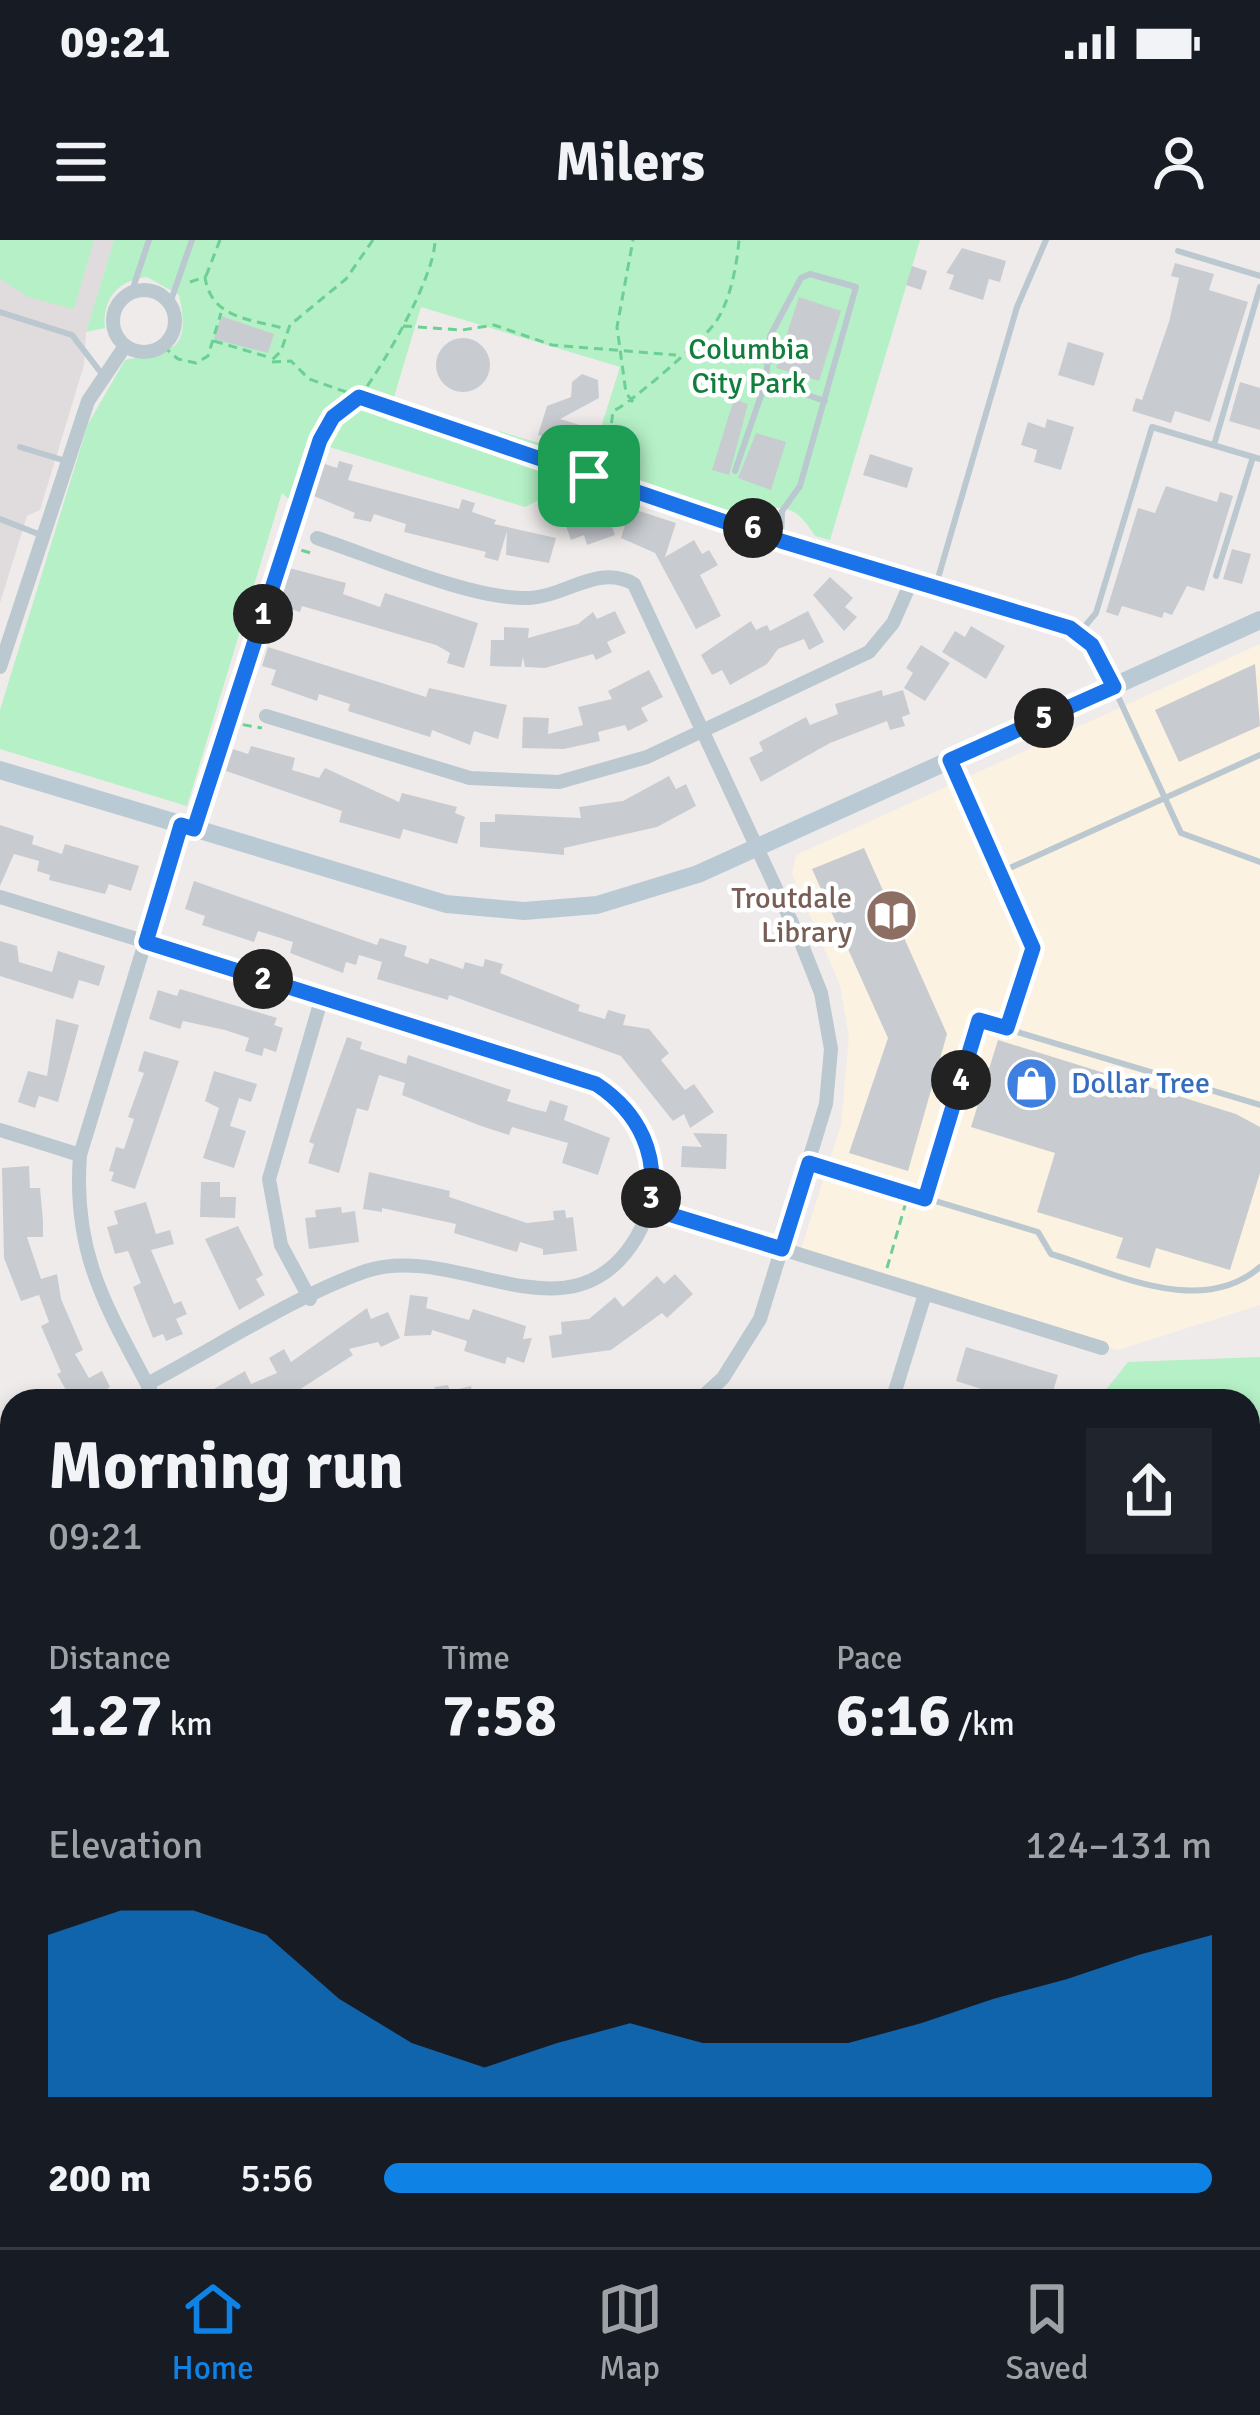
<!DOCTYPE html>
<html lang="en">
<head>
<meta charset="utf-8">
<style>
	:root { --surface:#171b24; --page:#20242c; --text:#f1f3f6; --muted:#9ea1a6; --line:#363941; --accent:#0e83e5 }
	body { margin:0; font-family:Signika,sans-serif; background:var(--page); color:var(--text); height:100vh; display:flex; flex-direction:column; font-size:45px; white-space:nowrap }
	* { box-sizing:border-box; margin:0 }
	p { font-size:39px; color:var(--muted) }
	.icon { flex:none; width:66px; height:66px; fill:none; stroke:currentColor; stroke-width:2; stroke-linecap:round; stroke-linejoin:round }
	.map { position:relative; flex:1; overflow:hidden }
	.panel { position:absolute; left:0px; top:1149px; width:1260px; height:858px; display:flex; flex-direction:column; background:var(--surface); border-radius:36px 36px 0 0; box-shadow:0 6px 18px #0003 }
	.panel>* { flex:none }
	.pin { position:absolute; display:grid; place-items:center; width:102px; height:102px; color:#fff; margin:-51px; border-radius:24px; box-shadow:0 6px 18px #0006 }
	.km { position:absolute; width:60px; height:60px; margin:-30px; border-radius:50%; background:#222; color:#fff; font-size:33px; line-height:60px; text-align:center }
	.round { display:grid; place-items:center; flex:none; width:126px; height:126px; border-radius:0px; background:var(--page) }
	.headline { display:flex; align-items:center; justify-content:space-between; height:204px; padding:0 48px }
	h1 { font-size:66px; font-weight:800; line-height:90px }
	.stats { display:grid; grid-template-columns:repeat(3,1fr); gap:18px; height:204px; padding:12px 48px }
	.stats div { display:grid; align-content:center }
	.stats b { font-size:60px; font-weight:800 }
	.stats small { font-size:33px; font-weight:400 }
	.stats p { font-size:33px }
	.chart { height:336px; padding:24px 48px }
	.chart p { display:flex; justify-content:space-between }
	.chart svg { width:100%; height:216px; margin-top:12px; fill:var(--accent); opacity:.7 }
	ul { padding:0 48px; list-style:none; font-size:39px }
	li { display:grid; grid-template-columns:192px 144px 1fr; align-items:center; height:90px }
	li i { height:30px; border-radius:15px; background:var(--accent) }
	.status { display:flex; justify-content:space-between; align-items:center; height:84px; padding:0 60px; background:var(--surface); direction:ltr }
	.status svg { height:33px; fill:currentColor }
	header { display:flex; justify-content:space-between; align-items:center; height:156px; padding:0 48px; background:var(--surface); font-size:54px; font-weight:800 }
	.tabs { display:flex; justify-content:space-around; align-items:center; height:168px; border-top:3px solid var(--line); background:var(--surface); font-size:33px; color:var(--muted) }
	.tabs a { display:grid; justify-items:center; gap:6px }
	.tabs .selected { color:var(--accent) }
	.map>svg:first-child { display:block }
	.commercial { fill:#fcf2e1 }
	.education { fill:#e0dcdd }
	.green { fill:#b5f0c6; fill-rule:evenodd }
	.building { fill:#c8ccd1 }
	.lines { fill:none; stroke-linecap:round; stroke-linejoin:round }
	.path { stroke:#6cd094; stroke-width:3; stroke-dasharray:9 6; stroke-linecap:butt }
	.service { stroke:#bbc8cf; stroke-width:6 }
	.minor { stroke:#bbc8cf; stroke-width:14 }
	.secondary { stroke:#bacad4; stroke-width:18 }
	.route-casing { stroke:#fff; stroke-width:24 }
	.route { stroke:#1a73e8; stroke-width:15 }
	.labels { text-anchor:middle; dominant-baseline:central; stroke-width:9; stroke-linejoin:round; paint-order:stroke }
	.park-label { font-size:30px; fill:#117e3c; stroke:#fff }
	.education-label { font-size:30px; fill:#785e54; stroke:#fff; text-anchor:end }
	.shop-label { font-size:30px; fill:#366cbe; stroke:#fff; text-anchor:start }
</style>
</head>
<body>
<div class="status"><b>09:21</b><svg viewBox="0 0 49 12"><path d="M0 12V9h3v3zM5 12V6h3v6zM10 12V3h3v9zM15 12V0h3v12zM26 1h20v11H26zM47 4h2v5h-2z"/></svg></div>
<header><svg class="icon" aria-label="menu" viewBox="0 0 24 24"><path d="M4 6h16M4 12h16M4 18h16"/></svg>Milers<svg class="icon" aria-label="person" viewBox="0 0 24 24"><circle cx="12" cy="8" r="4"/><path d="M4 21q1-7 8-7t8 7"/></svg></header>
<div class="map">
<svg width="1260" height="2007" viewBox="0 0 1260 2007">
	<rect width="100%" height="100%" fill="#efebeb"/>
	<path class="commercial" d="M 1260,404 L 1260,1065 L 1118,1110 L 800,1012 L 841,885 L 849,797 L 840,745 L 792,634 L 796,615 Z"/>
	<path class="education" d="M 0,0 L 114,0 L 86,92 L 84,125 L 40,270 L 27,276 L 0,363 Z
		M 639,1995 L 1214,1995 L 1210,2007 L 624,2007 Z"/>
	<path class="green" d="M 0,0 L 94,0 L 74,69 L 28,57 L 0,39 Z
		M 114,0 L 920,0 L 830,300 L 815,296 C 802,276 793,264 766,269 L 748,291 L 579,240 L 525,267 L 323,205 L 301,271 L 282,253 L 187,566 L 0,509 L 0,470 L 88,184 L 125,120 C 171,110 192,114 179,55 L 147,37 C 118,40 102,59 105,88 L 86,92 ZM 421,67 L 620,127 L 591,219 L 499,191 L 491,213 L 387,180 Z
		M 1260,1117 L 1260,2007 L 1210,2007 L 1214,1995 L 1248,1995 L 1248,1161 L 1097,1161 L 1128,1122 Z
		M 12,1715 L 12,1995 L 498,1995 L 493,2007 L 0,2007 L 0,1721 Z"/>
	<path class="building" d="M 962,8 L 1006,21 L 1000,42 L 989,39 L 983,60 L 949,49 L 954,35 L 946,33 Z
		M 1175,23 L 1214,34 L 1209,50 L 1248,62 L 1210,182 L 1175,171 L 1171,183 L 1132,171 L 1136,158 L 1142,160 L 1169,82 L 1179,38 L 1171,36 Z
		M 912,26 L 927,31 L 921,50 L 906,45 Z
		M 799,57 L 841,71 L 819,141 L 776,128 Z
		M 221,76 L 274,94 L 268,113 L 214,99 Z
		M436 125a27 27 0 1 1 54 0a27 27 0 1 1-54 0Z
		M 1068,102 L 1104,113 L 1094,146 L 1058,135 Z
		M 582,134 L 598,140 L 599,158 L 560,179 L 593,189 L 588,206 L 538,195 L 547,166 L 571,157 L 572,142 Z
		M 1240,142 L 1260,148 L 1260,190 L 1229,181 Z
		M 734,159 L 748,164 L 729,235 L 712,230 Z
		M 1047,179 L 1074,187 L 1061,230 L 1034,222 L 1037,210 L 1021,205 L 1028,182 L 1045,188 Z
		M 756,193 L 786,202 L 771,250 L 738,238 Z
		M 870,214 L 913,228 L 907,248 L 863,235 Z
		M 339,221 L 353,225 L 348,240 L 459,269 L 462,259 L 475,263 L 472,272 L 496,280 L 494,284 L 556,298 L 549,323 L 506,315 L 507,291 L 498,321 L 484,317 L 486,312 L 404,292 L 406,284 L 374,274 L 371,282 L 353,278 L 355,273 L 309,254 L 319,222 L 337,228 Z
		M 1166,246 L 1217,262 L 1220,252 L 1233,256 L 1204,351 L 1187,346 L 1172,375 L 1164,372 L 1162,378 L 1122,366 L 1118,376 L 1106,372 L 1138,268 L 1155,273 Z
		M 602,259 L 615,295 L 587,305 L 584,295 L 571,300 L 559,266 L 575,261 L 577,268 Z
		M 630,268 L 676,283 L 665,317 L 694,300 L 702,314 L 709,310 L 718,325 L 700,335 L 721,376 L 696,389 L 655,313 L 621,298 Z
		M 1232,309 L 1251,314 L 1242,344 L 1223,339 Z
		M 289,328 L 346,343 L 343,354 L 380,367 L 385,353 L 478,383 L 464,428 L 447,423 L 450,413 L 436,405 L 302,366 L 300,372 L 278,365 Z
		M 830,337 L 853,358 L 845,367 L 857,377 L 844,391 L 813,355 Z
		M 615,371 L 626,393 L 607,402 L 612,412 L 596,420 L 593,414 L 545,428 L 525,427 L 523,417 L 521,427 L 490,426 L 491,400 L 504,400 L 504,387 L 529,388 L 528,398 L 578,384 L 593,372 L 597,379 Z
		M 808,371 L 824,402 L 809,410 L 804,399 L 778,409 L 767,424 L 730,445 L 722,430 L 712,435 L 701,415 L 751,381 L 756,390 L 767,385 L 770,391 Z
		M 971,386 L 1005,406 L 986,439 L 942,412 L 955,391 L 965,397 Z
		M 921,405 L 950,423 L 925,461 L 904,448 L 913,433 L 906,428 Z
		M 268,407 L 426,457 L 429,448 L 507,465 L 498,499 L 474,491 L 470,505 L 432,490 L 430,497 L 348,471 L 350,464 L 319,454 L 317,461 L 271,445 L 276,430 L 262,426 Z
		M 1255,424 L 1260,486 L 1179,522 L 1155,470 Z
		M 649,430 L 663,457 L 641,468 L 648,481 L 628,491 L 625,485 L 598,492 L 600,501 L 564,509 L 522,508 L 523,477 L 549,478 L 548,494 L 583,485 L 578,467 L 612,459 L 608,451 Z
		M 882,450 L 883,456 L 903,450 L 910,474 L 902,477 L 905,486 L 890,490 L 887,481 L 830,503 L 761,542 L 749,518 L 763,511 L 759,502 L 806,477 L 810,485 L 838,474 L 835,464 Z
		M 251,506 L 295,518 L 292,530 L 319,538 L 325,528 L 399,562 L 402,553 L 457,567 L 455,573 L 465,577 L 457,604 L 403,589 L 400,599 L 339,582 L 342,571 L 226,531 L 233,509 L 248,514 Z
		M 669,536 L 676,549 L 686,544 L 696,566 L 657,587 L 564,608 L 564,615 L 480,607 L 480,582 L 495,582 L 495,574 L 581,578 L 579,567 L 623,561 Z
		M 0,585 L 34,596 L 32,604 L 62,614 L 65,604 L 139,626 L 131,651 L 109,644 L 105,654 L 49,640 L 50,635 L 37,631 L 39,621 L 14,614 L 0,646 Z
		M 864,608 L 947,794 L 908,931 L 849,913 L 888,798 L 812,629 Z
		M 194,641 L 377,705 L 380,698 L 407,706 L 404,716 L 428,724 L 430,718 L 463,729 L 465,722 L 483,727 L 485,719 L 503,724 L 500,733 L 580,765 L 578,771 L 605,779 L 608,770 L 626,775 L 623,785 L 649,789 L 669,813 L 661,820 L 685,850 L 694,844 L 714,872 L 690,888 L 684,874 L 673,881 L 621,816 L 449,755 L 448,760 L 377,739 L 382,722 L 359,715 L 356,725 L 346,722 L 343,733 L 290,713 L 293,702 L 258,691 L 254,702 L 202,685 L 205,676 L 185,669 Z
		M 0,701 L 17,706 L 19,722 L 52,732 L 58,711 L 105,726 L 99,746 L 79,740 L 73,759 L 0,736 Z
		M 180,749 L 277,778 L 274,785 L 283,788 L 276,812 L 264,808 L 262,816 L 245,811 L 249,798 L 225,790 L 183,781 L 180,789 L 149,779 L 158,750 L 177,756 Z
		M 56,779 L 79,785 L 58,862 L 39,856 L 35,868 L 18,862 L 28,831 L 47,836 Z
		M 347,797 L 362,802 L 360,809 L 406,824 L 408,815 L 511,850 L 507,861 L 533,869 L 546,872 L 550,860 L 568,866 L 564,880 L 610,898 L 598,935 L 562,923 L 568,903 L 512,887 L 509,895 L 481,886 L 402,855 L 405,843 L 379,835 L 368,871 L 357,868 L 339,933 L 308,923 L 314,904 L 309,902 Z
		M 998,800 L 1236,874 L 1260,887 L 1260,933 L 1230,1030 L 1156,1008 L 1150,1028 L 1116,1018 L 1123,998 L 1037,972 L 1055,913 L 971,887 Z
		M 144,811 L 179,821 L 135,949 L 111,941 L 114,932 L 109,931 L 116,907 L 124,909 L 134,879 L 128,877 L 144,833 L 138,831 Z
		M 214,831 L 257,844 L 251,862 L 239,858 L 230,886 L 246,891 L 234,928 L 203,918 L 219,868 L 205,861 Z
		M 693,893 L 727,894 L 726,929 L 681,927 L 682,906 L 702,907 Z
		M 29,926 L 30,948 L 40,948 L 43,981 L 43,997 L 27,997 L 41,1039 L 57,1034 L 61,1059 L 83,1110 L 75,1114 L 89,1138 L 102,1131 L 110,1147 L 85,1161 L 72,1161 L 57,1134 L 61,1132 L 41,1086 L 49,1082 L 39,1055 L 21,1061 L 4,1018 L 2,928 Z
		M 369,932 L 450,951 L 449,957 L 527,983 L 554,980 L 553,971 L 565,970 L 566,978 L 573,977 L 577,1011 L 543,1015 L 543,1009 L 520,1002 L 517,1012 L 454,993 L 456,984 L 382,968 L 382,972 L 363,969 Z
		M 201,942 L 220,942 L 220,957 L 236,957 L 235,978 L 200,977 Z
		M 146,962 L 156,994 L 170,990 L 174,1004 L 151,1010 L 174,1064 L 181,1061 L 187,1074 L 176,1079 L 183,1094 L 166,1101 L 163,1094 L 153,1098 L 133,1047 L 141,1043 L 128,1011 L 115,1014 L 107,987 L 118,984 L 114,971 Z
		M 341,967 L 342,973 L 355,971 L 359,1002 L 309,1009 L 305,978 L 316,977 L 315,970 Z
		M 238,986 L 263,1035 L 256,1039 L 265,1055 L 239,1070 L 205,999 Z
		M 675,1034 L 693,1054 L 667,1078 L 662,1073 L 611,1110 L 552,1118 L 549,1096 L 562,1094 L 561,1082 L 589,1079 L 615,1057 L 623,1067 L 657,1036 L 664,1044 Z
		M 410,1055 L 428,1057 L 426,1068 L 469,1080 L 473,1069 L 526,1086 L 523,1099 L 532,1098 L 524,1123 L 507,1117 L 505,1124 L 464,1111 L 467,1101 L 432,1090 L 431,1095 L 404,1096 Z
		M 367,1068 L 371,1079 L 388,1072 L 400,1098 L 381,1107 L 378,1102 L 349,1109 L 353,1115 L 282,1161 L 193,1161 L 245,1131 L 251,1144 L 277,1133 L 269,1118 L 284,1109 L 291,1122 Z
		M 966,1107 L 1058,1135 L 1050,1161 L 1020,1161 L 956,1141 Z
		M 448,1145 L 450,1151 L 471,1146 L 474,1161 L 430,1161 L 435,1147 Z"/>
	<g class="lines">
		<path class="path" d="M 373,0 L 346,39 L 290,85 L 281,111 L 270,122 L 291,121 L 309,139 L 438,184
			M 206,36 L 220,0
			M 190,42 L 205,37 C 211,79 251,79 286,89
			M 403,86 L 462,90 L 494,85 L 552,105 L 676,115
			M 214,101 L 268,117
			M 163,106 L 178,119 L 196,123 L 208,116 L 221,73
			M 633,162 L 626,153 L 617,87 L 633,0
			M 600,225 L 607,218 L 613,171 C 629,165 704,99 715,83 C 730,62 737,25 739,0
			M 287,306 L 311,313
			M 228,482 L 262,488
			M 199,574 L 320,200 C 332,179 349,170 363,152 C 385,122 435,36 435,0
			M 887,1028 L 906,962
			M 736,1150 L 748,1161
			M 130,1161 L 137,1154
			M 0,1220 L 12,1214
			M 1248,1703 L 1253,1724 L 1248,1732
			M 0,1807 L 12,1805
			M 0,1942 L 12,1940
			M 1248,1971 L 1260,1912
			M 74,1995 L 76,2007
			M 143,1995 L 143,2007
			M 234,2007 L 234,1995
			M 443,2007 L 448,1995
			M 1234,2007 L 1239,1995"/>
		<path class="service" d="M 1178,11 L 1260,36
			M 132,51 L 149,0
			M 170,63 L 192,0
			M 0,72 L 72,95 L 102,134
			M 766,141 L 825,161
			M 450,188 L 781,301 L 782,271 L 800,246 L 856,47 L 810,34 L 801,38 L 770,96 L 766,141 L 735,231
			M 1214,205 L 1260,47
			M 20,207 L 66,221
			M 0,279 L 41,295
			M 1216,336 L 1253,217
			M 936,345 L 1017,67 L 1046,0
			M 1080,392 L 1096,373 L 1152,187 L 1260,219
			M 1115,450 L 1181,593 L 1260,622
			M 952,525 L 1033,708 L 1007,789 L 1260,865
			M 1001,632 L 1260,515
			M 812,924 L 1038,992 L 1051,1014 C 1115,1033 1201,1078 1260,1027
			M 925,959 L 979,780 L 1007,789
			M 773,1152 L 804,1161"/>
		<path class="minor" d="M113 81a31 31 0 1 1 62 0a31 31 0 1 1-62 0Z
			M 317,298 C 372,316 471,359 526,358 C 565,358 597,323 634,344 L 800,700 L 821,753 L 831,809 L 826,864 L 760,1079 L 723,1138 L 698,1161
			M 781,301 L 1070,388 L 1092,405 L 1114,447
			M 0,427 L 88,161 L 125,106
			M 266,476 L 470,538 L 559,542 L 647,517 L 869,412 L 893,383 L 912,340
			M 0,657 L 576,834 C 611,851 637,872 649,911 C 658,940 651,972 636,998 C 570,1107 458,1001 366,1031 C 294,1056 216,1108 147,1144
			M 0,890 L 80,915
			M 649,968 L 1102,1108
			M 310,1059 L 281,1005 L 269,939 L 322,757
			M 156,1161 C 110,1072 72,1019 80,915 L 181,585
			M 892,1161 L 925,1054
			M 0,1264 L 12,1287
			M 0,1443 L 12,1436
			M 0,1583 L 12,1576"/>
		<path class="secondary" d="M 0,530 L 446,664 L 524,671 L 597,665 L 698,634 L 1260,380"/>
	</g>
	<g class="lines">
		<defs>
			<path id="route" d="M 359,157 L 781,301 L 1070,388 L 1092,405 L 1114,447 L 950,520 L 1033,708 L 1007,788 L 979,780 L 925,959 L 809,923 L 782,1009 L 649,968 C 660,916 640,873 596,844 L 146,702 L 181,585 L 194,589 L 320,200 L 333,177 Z"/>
		</defs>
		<use href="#route" class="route-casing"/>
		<use href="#route" class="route"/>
	</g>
	<defs>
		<symbol id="library-disc" viewBox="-11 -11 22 22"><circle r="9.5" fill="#8d6e63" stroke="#fff"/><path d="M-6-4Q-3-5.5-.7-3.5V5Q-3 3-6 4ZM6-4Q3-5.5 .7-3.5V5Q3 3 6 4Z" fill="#fff"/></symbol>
		<symbol id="shop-disc" viewBox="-11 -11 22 22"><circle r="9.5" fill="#3f7fe0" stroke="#fff"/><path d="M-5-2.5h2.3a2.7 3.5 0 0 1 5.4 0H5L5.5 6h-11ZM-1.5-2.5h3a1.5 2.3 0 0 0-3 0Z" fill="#fff"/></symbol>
	</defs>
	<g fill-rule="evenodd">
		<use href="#library-disc" x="862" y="646" width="59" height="59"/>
		<use href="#shop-disc" x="1002" y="814" width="59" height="59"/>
	</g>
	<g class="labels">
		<g class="park-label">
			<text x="749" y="109">Columbia<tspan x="749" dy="34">City Park</tspan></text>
		</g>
		<g class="education-label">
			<text x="852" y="658">Troutdale<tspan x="852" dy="34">Library</tspan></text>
		</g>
		<g class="shop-label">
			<text x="1071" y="843">Dollar Tree</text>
		</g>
	</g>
</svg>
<div class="pin" style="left:589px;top:236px;background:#1e9e55"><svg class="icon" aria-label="arrive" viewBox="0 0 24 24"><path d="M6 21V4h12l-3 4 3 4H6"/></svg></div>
<b class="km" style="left:263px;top:374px">1</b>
<b class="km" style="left:263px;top:739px">2</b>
<b class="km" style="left:651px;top:958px">3</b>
<b class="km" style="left:961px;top:840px">4</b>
<b class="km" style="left:1044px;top:478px">5</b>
<b class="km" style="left:753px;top:288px">6</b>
<section class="panel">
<div class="headline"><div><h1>Morning run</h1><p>09:21</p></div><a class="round"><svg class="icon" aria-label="share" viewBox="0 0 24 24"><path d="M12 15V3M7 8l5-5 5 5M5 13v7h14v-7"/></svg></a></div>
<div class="stats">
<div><p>Distance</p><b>1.27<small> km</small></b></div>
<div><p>Time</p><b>7:58</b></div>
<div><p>Pace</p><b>6:16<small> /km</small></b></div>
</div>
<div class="chart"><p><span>Elevation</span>124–131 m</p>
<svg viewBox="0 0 160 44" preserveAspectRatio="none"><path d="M0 44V11L10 6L20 6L30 11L40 24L50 33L60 38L70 33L80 29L90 33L100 33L110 33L120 29L130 24L140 20L150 15L160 11V44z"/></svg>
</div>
<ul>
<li><b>200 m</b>5:56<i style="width:100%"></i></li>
</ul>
</section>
</div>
<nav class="tabs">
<a class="selected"><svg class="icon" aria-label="home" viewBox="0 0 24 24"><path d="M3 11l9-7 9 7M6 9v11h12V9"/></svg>Home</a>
<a><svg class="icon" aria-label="map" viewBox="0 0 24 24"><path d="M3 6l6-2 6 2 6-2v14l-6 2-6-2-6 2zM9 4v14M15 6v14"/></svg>Map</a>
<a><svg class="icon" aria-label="saved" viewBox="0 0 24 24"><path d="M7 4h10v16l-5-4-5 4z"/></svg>Saved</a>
</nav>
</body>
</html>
